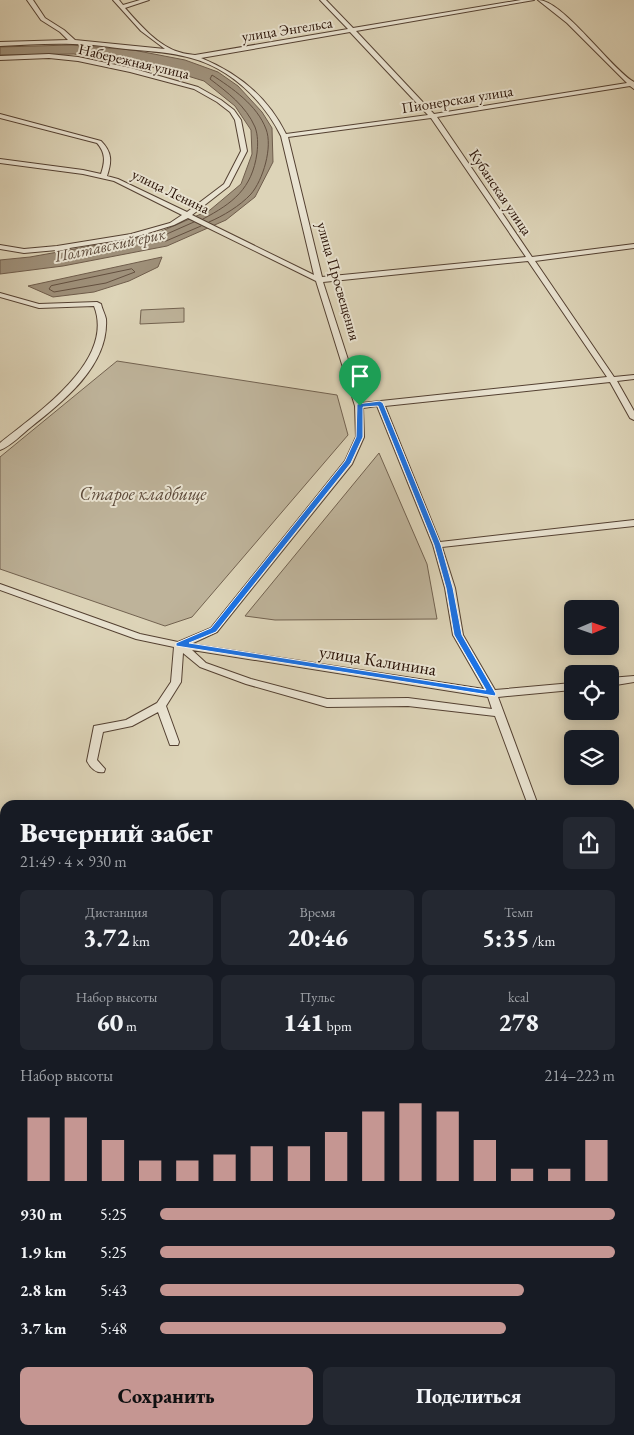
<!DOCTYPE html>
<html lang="ru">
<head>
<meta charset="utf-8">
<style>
	:root { --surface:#171b24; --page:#242831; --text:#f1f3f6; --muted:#9ea1a6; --accent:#c59692 }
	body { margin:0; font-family:"EB Garamond",serif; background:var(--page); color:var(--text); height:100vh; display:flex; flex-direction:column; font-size:19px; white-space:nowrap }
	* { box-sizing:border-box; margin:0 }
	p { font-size:16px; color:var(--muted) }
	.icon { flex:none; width:28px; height:28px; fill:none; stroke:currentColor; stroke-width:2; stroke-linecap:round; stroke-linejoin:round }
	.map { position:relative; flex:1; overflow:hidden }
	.panel { position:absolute; left:0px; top:800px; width:635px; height:635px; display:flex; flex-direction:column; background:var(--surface); border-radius:15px 15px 0 0; box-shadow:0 2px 12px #0003 }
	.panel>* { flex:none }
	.needle { width:32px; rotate:88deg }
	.tools { position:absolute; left:564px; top:600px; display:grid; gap:10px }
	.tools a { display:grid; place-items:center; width:55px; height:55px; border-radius:8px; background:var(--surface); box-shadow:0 2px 12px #0003; font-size:25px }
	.pin { position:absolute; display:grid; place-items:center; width:42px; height:42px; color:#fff; margin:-51px -21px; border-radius:50% 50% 50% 0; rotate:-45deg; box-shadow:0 0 5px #0007 }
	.pin .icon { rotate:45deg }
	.round { display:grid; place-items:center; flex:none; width:52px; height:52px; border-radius:8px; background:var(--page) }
	.head { display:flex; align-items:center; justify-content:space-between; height:85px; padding:0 20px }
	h1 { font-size:28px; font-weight:800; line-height:38px }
	.metrics { display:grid; grid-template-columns:repeat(3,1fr); gap:8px; height:85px; padding:5px 20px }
	.metrics div { display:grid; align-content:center; border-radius:8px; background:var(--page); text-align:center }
	.metrics b { font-size:25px; font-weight:800 }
	.metrics small { font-size:14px; font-weight:400 }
	.metrics p { font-size:14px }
	.chart { height:140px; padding:10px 20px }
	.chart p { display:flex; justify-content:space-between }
	.chart svg { width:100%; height:90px; margin-top:5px; stroke:var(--accent); stroke-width:6 }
	.cta { display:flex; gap:10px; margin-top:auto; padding:10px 20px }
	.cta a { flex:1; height:58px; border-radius:8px; background:var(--accent); color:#111; font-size:20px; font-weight:800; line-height:58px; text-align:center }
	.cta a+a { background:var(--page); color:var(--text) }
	ul { padding:0 20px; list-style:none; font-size:16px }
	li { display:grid; grid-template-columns:80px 60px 1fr; align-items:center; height:38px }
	li i { height:12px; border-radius:6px; background:var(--accent) }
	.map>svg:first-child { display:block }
	.green { fill:#beb39a; stroke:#726250 }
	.water { fill:#9f917b; stroke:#6f5d4c }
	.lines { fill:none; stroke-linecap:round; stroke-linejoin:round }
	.shore { stroke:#635040; stroke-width:1 }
	.minor-casing { stroke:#544132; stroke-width:2 }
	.minor { fill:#e9e3d1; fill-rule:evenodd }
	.route { fill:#1a73e8; stroke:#fff; fill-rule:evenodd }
	.labels { text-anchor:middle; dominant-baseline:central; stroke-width:4; stroke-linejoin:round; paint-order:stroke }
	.far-street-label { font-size:15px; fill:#271005; stroke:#e9e3d1 }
	.far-water-label { font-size:16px; font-style:italic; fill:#5d4a3a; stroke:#e9e3d1 }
	.park-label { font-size:18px; font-style:italic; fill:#5c4939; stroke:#e9e3d1 }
	.street-label { font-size:18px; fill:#271005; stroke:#e9e3d1 }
</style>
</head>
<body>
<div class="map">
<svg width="634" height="1435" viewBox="0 0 634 1435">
	<rect width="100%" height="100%" fill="#ddd4b8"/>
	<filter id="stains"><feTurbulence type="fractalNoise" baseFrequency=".004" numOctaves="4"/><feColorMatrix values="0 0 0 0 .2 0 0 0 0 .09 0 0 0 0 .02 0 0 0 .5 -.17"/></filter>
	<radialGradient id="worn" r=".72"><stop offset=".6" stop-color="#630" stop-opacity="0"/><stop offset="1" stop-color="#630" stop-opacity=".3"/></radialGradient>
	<path class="green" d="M 184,308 L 184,322 L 140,324 L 141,310 Z
		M 117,361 L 337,395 L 348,435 L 192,617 L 165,626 L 0,569 L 0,457 Z
		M 379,453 L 427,564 L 437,619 L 275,620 L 245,616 Z"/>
	<path class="water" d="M 71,45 L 133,50 L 185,60 L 218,72 L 238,86 L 262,112 L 272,128 L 273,162 L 255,197 L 226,220 L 167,246 L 63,266 L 0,274 L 0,260 L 30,257 L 153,235 L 210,210 L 241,184 L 252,154 L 251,130 L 235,106 L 204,81 L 168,70 L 74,54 L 0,55 L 0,47 Z
		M 162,257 L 158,267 L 129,281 L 94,292 L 53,297 L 28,286 Z"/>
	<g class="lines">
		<path class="shore" d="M 203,219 C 233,203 252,189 257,153 C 258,144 258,135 255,127 C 246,106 227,92 210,79 L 212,75 C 232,88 257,105 266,129 C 273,147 263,180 251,194 C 240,206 223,216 209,222
			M 194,222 L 160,237 L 159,241 L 166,241 L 201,226
			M 132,269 L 135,272 L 106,283 L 54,292 L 49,289 L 51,286 Z"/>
		<defs>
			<path id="minor" d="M 27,0 L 33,0 L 45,18 L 64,30 L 75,40 L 165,49 L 141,31 L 113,0 L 119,0 L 123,5 L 140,0 L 149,0 L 125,8 C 139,24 158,46 179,52 C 184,54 190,54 195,55 L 348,29 L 320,0 L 326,0 L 353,28 L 521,0 L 534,0 L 356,31 L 434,114 L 627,83 L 567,23 L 538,0 C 563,0 611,69 634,82 L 634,89 L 630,86 L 437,117 L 532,257 L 634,244 L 634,248 L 535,261 L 614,377 L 634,375 L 634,379 L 617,381 L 634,411 L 634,420 L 630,418 L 610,382 L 385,406 L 440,542 L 634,520 L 634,526 L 442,547 L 455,588 L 463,635 L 495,690 L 572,683 L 572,690 L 498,697 L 538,805 L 528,805 L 495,716 L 408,706 L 327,707 L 246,684 L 200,667 L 183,653 L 181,682 L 166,706 L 179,742 L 178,745 L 170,745 L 158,712 L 132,726 L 103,732 L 97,760 L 105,769 L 104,772 C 96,774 90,767 87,761 L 94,726 L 126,720 L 157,703 L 171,682 L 174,647 L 136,639 L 0,590 L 0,584 L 140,634 L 178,642 L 211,628 L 345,461 L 356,437 L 355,406 L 316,281 L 188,218 L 174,225 L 132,238 L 57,250 L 24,253 L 0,249 L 0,245 L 24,249 L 57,246 L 131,234 L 170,223 L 182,215 L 114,181 L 83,174 L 0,163 L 0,159 L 83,170 L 101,174 C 105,162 106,153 97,143 L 0,118 L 0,114 L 101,141 C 112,152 112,161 107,176 L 118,179 L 187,212 L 224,184 L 241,151 L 235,120 L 230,112 L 217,102 L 194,89 L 130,72 L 78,61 L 49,58 L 0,60 L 0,56 L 49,54 L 78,57 L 131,68 L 198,87 L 221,100 L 234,110 L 241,120 L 247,151 L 229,186 L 192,215 L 314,275 L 281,136 C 264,101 230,68 191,58 C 170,52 148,51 126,49 C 109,47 91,44 73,44 C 49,43 24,45 0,46 L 0,42 L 68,40 L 60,32 L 41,20 ZM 350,32 L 428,115 L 286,134 C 268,97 238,73 201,58 ZM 431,118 L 526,257 L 322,277 L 288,137 ZM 528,261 L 607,377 L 362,403 L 323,282 ZM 377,406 L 433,545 L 445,588 L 453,635 L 484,689 L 191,644 L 217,632 L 352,464 L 364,437 L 363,408 ZM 192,650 L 488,697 L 492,709 L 408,698 L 327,699 L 251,679 L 206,663 Z
				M 0,293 L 39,304 L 97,302 L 101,304 C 102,309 105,314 106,319 C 109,365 64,401 31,427 C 22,434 11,446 0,450 L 0,443 C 36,414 116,361 94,306 L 39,308 L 0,297 Z
				M 634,676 L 634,682 L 610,686 L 610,678 Z
				M 630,870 L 634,870 L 634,878 L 630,878 Z
				M 630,1067 L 634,1068 L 634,1088 L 630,1087 Z
				M 634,1094 L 634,1106 L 630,1107 L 630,1095 Z
				M 5,1202 L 5,1214 L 0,1215 L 0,1203 Z"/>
		</defs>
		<use href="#minor" class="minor-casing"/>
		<use href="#minor" class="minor"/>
	</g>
	<path class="route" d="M 380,401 L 383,403 L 441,545 L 453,588 L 462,635 L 496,694 L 495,696 L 176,646 L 176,643 L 211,628 L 345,461 L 356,437 L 357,404 ZM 378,406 L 434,545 L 446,588 L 454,635 L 486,690 L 189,643 L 216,632 L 351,463 L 363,437 L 363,407 Z"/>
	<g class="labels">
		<g class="far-street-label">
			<text transform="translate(287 29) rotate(-9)">улица Энгельса</text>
			<text transform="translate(134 61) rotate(13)">Набережная улица</text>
			<text transform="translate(457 99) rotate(-9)">Пионерская улица</text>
			<text transform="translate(171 191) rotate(26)">улица Ленина</text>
			<text transform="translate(501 192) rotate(56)">Кубанская улица</text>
			<text transform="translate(339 281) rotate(74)">улица Просвещения</text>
		</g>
		<g class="far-water-label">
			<text transform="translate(110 245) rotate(-12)">Полтавский ерик</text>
		</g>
		<g class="park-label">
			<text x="143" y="493">Старое кладбище</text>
		</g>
		<g class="street-label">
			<text transform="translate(378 660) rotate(9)">улица Калинина</text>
		</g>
	</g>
	<rect width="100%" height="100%" filter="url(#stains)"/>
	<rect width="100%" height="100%" fill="url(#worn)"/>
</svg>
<div class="tools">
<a><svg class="needle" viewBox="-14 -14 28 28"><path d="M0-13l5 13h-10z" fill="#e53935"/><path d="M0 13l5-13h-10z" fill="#9ea1a6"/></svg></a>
<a><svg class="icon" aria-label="locate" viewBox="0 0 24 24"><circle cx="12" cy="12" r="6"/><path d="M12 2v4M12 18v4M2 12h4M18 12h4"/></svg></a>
<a><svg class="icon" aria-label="layers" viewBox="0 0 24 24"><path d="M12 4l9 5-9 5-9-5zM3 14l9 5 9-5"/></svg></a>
</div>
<div class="pin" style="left:360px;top:406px;background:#1e9e55"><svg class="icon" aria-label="arrive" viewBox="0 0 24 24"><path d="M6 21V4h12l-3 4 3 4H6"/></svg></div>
<section class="panel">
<div class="head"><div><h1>Вечерний забег</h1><p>21:49 · 4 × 930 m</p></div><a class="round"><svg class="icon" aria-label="share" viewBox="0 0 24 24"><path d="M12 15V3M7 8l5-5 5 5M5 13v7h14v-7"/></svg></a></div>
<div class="metrics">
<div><p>Дистанция</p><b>3.72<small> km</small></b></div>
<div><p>Время</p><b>20:46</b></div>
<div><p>Темп</p><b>5:35<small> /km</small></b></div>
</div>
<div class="metrics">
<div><p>Набор высоты</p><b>60<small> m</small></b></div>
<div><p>Пульс</p><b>141<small> bpm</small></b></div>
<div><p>kcal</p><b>278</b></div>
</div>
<div class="chart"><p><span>Набор высоты</span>214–223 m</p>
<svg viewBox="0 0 160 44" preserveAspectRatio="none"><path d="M5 44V13M15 44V13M25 44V24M35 44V34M45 44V34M55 44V31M65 44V27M75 44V27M85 44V20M95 44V10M105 44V6M115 44V10M125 44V24M135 44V38M145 44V38M155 44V24"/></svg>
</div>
<ul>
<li><b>930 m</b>5:25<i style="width:100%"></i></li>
<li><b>1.9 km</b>5:25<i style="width:100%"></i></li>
<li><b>2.8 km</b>5:43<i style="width:80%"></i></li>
<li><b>3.7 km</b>5:48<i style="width:76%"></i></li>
</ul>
<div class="cta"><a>Сохранить</a><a>Поделиться</a></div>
</section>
</div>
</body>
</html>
